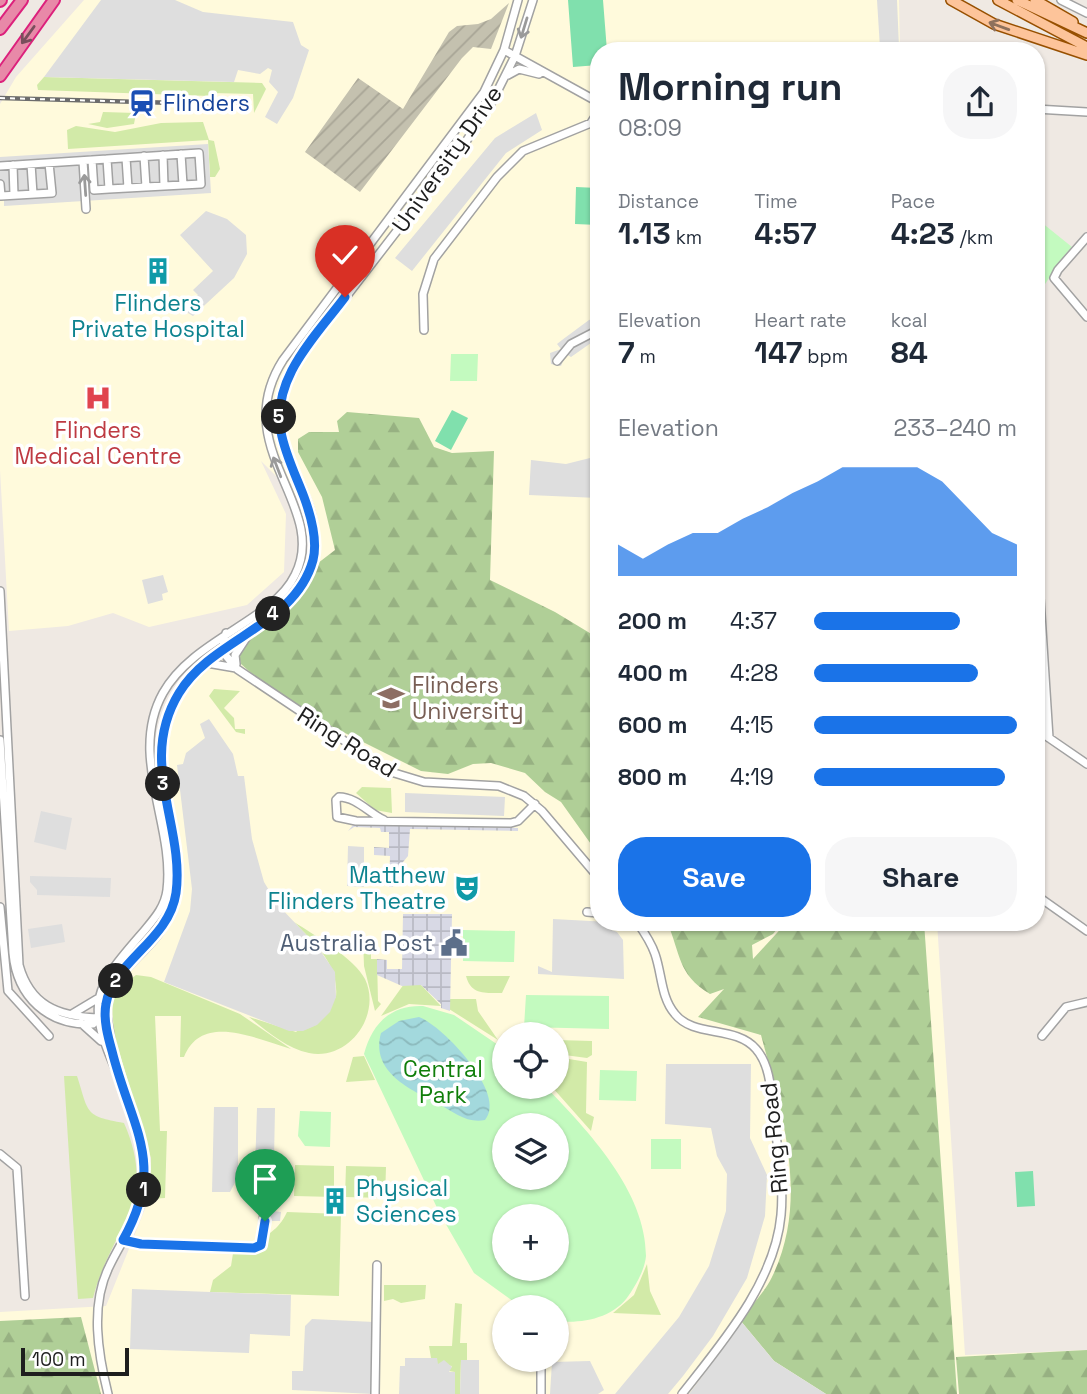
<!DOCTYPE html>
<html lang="en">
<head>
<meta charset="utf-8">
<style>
	:root { --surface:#fff; --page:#f6f6f7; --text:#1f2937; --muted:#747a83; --accent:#1a73e8 }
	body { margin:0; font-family:"Space Grotesk",sans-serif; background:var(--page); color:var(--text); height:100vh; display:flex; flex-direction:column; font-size:26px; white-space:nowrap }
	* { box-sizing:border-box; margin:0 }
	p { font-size:23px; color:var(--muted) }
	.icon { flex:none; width:38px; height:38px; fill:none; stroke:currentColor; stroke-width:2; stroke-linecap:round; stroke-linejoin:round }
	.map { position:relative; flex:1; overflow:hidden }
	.panel { position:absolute; left:590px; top:42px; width:455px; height:889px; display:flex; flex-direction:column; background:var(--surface); border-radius:28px; box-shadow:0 2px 5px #0004 }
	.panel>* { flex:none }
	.tools { position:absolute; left:492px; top:1022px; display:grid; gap:14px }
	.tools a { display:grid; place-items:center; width:77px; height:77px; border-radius:50%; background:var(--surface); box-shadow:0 2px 5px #0004; font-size:35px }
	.scale { position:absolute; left:21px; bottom:18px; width:108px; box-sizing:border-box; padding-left:7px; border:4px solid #1e1e1e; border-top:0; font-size:19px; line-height:24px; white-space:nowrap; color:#1e1e1e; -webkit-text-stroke:5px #fff; paint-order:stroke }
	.pin { position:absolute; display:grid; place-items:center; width:60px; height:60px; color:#fff; margin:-72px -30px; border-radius:50% 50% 50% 0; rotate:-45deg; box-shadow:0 0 7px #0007 }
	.pin .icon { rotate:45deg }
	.km { position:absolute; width:35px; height:35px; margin:-18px; border-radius:50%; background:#222; color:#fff; font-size:19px; line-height:35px; text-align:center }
	.round { display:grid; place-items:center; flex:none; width:74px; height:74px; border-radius:28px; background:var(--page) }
	.head { display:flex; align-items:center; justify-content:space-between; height:119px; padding:0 28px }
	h1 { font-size:38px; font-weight:700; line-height:52px }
	.figures { display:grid; grid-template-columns:repeat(3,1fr); gap:10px; height:119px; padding:7px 28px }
	.figures div { display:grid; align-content:center }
	.figures b { font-size:30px; font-weight:700 }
	.figures small { font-size:19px; font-weight:400 }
	.figures p { font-size:19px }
	.chart { height:196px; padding:14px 28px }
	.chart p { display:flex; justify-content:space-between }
	.chart svg { width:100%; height:126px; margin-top:7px; fill:var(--accent); opacity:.7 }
	.button { display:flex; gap:14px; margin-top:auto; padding:14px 28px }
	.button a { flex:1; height:80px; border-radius:28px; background:var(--accent); color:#fff; font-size:28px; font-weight:700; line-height:80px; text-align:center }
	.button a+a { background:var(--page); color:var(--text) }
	ul { padding:0 28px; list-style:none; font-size:23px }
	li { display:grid; grid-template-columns:112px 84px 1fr; align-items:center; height:52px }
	li i { height:18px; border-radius:9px; background:var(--accent) }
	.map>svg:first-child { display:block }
	.education { fill:#fffadc; fill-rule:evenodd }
	.construction { fill:url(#construction-furrows) }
	.grass { fill:#d2eaa8 }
	.forest { fill:url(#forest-firs) }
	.park { fill:#c3fabf; fill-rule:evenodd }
	.pitch { fill:#80e0ad }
	.parking { fill:#dedede }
	.plaza { fill:url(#plaza-grid) }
	.water { fill:url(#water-waves) }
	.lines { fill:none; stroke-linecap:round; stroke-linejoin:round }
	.minor-casing { stroke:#a2a2a2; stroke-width:10 }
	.major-casing { stroke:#975000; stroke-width:12 }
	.highway-casing { stroke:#dc217c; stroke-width:14 }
	.minor { stroke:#fff; stroke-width:7 }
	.major { stroke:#fdc49a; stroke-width:9 }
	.highway { stroke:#e889a8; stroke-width:10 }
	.rail-casing { stroke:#6c6c6c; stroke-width:4.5 }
	.rail { stroke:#fff; stroke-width:2; stroke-dasharray:5; stroke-linecap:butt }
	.oneway { stroke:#8e715c }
	.oneway2 { stroke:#9a9a9a }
	.oneway3 { stroke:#794e5c }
	.route-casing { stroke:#fff; stroke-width:14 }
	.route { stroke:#1a73e8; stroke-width:9 }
	.labels { text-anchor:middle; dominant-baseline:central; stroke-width:7; stroke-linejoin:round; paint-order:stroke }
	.transit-label { font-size:23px; fill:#164399; stroke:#fff; text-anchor:start }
	.street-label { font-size:23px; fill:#1e1e1e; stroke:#fff }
	.culture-label { font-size:23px; fill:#0d838f; stroke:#fff }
	.health-label { font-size:23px; fill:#be3a42; stroke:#fff }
	.education-label { font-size:23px; fill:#785e54; stroke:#fff; text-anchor:start }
	.service-label { font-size:23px; fill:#4e5e75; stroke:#fff; text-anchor:end }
	.park-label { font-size:23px; fill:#107e0a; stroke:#fff }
</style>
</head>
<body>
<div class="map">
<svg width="1087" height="1394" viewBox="0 0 1087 1394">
	<defs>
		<pattern id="construction-furrows" width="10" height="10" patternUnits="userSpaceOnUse" patternTransform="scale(1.75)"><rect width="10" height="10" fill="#c4c1af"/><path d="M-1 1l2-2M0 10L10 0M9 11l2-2" fill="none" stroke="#a8a596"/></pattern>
		<pattern id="forest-firs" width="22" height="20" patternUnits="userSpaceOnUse" patternTransform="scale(1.75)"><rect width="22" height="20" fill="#b0cf97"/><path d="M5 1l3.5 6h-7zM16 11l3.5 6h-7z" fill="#97b182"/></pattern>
		<pattern id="plaza-grid" width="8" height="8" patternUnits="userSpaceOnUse" patternTransform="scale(1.75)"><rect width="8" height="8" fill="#d8d9e5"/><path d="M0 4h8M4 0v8" fill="none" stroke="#b9bac4"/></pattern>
		<pattern id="water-waves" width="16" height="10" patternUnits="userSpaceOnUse" patternTransform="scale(1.75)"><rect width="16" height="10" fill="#a3d9dd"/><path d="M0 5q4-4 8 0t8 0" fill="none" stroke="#8cbabd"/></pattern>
	</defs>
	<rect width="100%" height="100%" fill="#efe9e3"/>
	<path class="education" d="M 84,0 L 899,0 L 900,51 L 598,51 L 598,922 L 937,922 L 965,1355 L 1087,1350 L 1087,1394 L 0,1394 L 0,1312 L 106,1306 L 149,1199 L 151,1158 L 114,1035 L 112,1004 L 126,977 L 166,930 L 179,900 L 179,868 L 166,770 L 168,733 L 173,716 L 194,680 L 295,608 L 315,582 L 314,514 L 261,461 L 286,514 L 284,572 L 247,605 L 149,627 L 113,613 L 68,626 L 9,631 L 0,470 L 0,104 L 16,77 ZM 504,1034 L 556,1034 L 556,1087 L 504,1087 ZM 504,1125 L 556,1125 L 556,1178 L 504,1178 ZM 504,1216 L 556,1216 L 556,1269 L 504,1269 ZM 504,1307 L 556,1307 L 556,1360 L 504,1360 Z"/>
	<path class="construction" d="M 509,3 L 491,49 L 473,47 L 462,58 L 360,192 L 305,152 L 358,78 L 403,109 L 449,32 L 457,26 L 478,24 L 491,19 Z"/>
	<path class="grass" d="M 44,77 L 262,83 L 266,89 L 254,113 L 253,94 L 212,93 L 209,96 L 38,90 L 37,85 Z
		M 103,112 L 136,113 L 134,124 L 107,128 L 88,124 L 100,122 Z
		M 203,122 L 209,140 L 214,141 L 220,169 L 215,177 L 210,177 L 208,140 L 68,149 L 67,130 L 76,126 L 115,132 L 161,123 Z
		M 214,689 L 240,691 L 224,708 L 234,718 L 235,729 L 245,729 L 245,734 L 236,732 L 209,696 Z
		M 362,787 L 391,788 L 392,813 L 375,810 L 356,793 Z
		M 294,922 C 313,934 355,959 365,979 C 382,1015 349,1061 309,1053 C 286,1048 267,1031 249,1017 L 296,1032 L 336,997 C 339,964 315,944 294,922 Z
		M 363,939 L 371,939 L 371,959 L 377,959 L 378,1001 L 381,1004 L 375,1011 L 364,966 Z
		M 136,975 L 151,977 L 240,1014 L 291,1049 C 256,1039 202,1012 184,1057 L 180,1057 L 181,1016 L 155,1016 L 160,1131 L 167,1131 L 165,1198 L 149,1199 L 151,1158 L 114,1035 L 112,1004 L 117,990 Z
		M 466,976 L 510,976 L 502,993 C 485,993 471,995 466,976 Z
		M 404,984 L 421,985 L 441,1006 L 409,1004 L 381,1016 Z
		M 450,999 L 476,999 L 478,1011 L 498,1040 L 449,1009 Z
		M 557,1040 L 592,1041 L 592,1055 L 587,1058 L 557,1054 Z
		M 364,1056 L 375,1080 L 346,1082 L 353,1057 Z
		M 557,1057 L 587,1062 L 586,1113 L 594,1117 L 591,1131 L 552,1087 L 556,1087 Z
		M 64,1076 L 77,1076 C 89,1113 84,1116 124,1123 C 159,1203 112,1226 93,1298 L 78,1299 Z
		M 295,1165 L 334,1166 L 334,1197 L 294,1196 Z
		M 346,1166 L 386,1167 L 385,1198 L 345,1197 Z
		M 287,1212 L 341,1214 L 339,1296 L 210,1292 L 213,1280 L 231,1266 L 234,1247 L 254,1248 C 268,1231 277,1233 287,1212 Z
		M 647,1264 L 650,1291 L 661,1315 L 613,1313 L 634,1295 Z
		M 384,1285 L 426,1285 L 425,1299 L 401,1303 L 393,1299 L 384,1301 Z
		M 455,1303 L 462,1304 L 460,1343 L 467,1343 L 467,1360 L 461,1360 L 460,1394 L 455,1394 L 455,1372 L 449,1371 L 452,1366 L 437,1364 L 437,1359 L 431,1358 L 429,1346 L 452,1346 Z"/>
	<path class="forest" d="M 347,412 L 419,418 L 434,447 L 452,453 L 494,451 L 490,580 L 555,612 L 598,638 L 598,854 L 561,802 L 545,792 L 525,773 L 491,763 L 473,764 L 448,774 L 421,771 L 283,702 L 241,664 L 239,656 L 250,632 L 286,605 L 309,570 L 335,550 L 322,497 L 298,452 L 298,439 L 309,432 L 339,432 L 337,421 Z
		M 667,922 L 783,922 L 773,934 L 752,945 L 753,959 L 787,922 L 924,922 L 957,1394 L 826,1394 L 774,1361 L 740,1320 C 750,1307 765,1292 772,1277 C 810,1199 782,1113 761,1035 L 698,1017 L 724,989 L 710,994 C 677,974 681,954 667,922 Z
		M 81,1317 L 101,1394 L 0,1394 L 0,1321 Z
		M 1087,1350 L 1087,1394 L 959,1394 L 956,1357 Z"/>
	<path class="park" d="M 1036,218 L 1072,247 C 1055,265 1051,278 1036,296 Z
		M 451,354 L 478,354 L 477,381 L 450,381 Z
		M 463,930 L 515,931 L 514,962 L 463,961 Z
		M 526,995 L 609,996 L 609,1029 L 524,1027 Z
		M 423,1006 L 454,1015 L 504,1049 L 504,1087 L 546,1087 C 588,1131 646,1191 646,1256 C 645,1269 636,1285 629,1295 C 614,1318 582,1324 557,1321 L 556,1307 L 521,1307 L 474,1273 L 440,1214 L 364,1054 C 372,1024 390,1005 423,1006 ZM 504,1125 L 556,1125 L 556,1178 L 504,1178 ZM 504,1216 L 556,1216 L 556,1269 L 504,1269 Z
		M 600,1070 L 637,1071 L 636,1101 L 599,1100 Z
		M 300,1111 L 331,1112 L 330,1147 L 305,1146 L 298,1136 Z
		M 651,1139 L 681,1139 L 681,1169 L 651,1169 Z"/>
	<path class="pitch" d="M 568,0 L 603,0 L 607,51 L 598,51 L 598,65 L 573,67 Z
		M 576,187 L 598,188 L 598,225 L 575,224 Z
		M 452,410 L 468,418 L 451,450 L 435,441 Z
		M 1033,1171 L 1035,1206 L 1017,1207 L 1015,1172 Z"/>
	<path class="parking" d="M 101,0 L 175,0 L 203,12 L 293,22 L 301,45 L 309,50 L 293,98 L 277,124 L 265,117 L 278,92 L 269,82 L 272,70 L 268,68 L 260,74 L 238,70 L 234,82 L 44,77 Z
		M 877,0 L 897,0 L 899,47 L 880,48 Z
		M 536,113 L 542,130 L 506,153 L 412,271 L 395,258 L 495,138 Z
		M 208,144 L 211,193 L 4,206 L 4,200 L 0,200 L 0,157 Z
		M 206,211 L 227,219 L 246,235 L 247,254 L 234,278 L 193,316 L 183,310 L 198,295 L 193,290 L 213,271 L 180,235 Z
		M 598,317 L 598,338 L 571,357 L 566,354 L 561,366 L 551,364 L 550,353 L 561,349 L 557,344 L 562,340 L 589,320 Z
		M 598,456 L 598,498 L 529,495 L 531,460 L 566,464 Z
		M 163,575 L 168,592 L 162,594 L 163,600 L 148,604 L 142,580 Z
		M 209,719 L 233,754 L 238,776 L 244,776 L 252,839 L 264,882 L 278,905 L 317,946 L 335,972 L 336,997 L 330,1012 L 317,1025 L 303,1031 L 289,1031 L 164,982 L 190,911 L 192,889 L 177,765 L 183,764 L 186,753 L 205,738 L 200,724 Z
		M 405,793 L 505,797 L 504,816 L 405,812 Z
		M 41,811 L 72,818 L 66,850 L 34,842 Z
		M 348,846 L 364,847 L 364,887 L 347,886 Z
		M 30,876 L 111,878 L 110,897 L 37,895 L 37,890 L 30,882 Z
		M 553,919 L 609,922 L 609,929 L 617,932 L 623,940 L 624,979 L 538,974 L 538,966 L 552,972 Z
		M 62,924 L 65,942 L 31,948 L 28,929 Z
		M 666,1064 L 751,1064 L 750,1138 L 767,1175 L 765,1216 L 747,1278 L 713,1336 L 683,1376 L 668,1394 L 615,1394 L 679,1317 L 709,1266 L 726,1211 L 727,1174 L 717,1156 L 711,1128 L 665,1124 Z
		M 214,1107 L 238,1107 L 238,1177 L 230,1192 L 212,1192 Z
		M 257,1108 L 275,1108 L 273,1211 L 281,1212 L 280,1221 L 265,1221 L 265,1202 L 254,1201 Z
		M 132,1289 L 291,1295 L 290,1336 L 250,1334 L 249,1353 L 130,1349 Z
		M 312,1319 L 374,1322 L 373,1394 L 292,1390 L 292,1371 L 303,1371 L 305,1326 Z
		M 740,1320 L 774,1361 L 826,1394 L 689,1394 L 734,1334 Z
		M 405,1358 L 437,1358 L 438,1364 L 444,1360 L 452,1367 L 449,1372 L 455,1372 L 455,1394 L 399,1394 L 400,1366 L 405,1366 Z
		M 461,1360 L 479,1360 L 479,1394 L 460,1394 Z
		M 590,1361 L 604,1390 L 598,1394 L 550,1394 L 552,1362 Z"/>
	<path class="plaza" d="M 353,825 L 518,828 L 518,831 L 410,829 L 408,856 L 403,862 L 403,880 L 393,882 L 393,887 L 389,887 L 390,856 L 374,855 L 374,847 L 389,848 L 389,832 L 381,832 L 380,828 L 354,827 L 348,831 Z
		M 403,914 L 452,914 L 450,1011 L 441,1008 L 441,1004 L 421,985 L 402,986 L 377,975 L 377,959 L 387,960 L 387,969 L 402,969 Z"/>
	<path class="water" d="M 419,1017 C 443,1026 508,1094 485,1120 C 468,1124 453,1112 439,1104 C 411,1090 370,1072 381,1033 L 399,1021 Z"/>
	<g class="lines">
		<defs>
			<path id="minor" d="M 1061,0 L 1087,13
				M 504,50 L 598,102
				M 508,75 L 519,69 L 539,74
				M 1036,109 L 1087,112
				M 181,154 L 183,185
				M 163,155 L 164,186
				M 144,156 L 146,187
				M 126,158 L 128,188
				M 92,160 L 94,190 L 109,189
				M 83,161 L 86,209
				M 31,164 L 33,194
				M 13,165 L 14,195
				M 0,166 L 199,153 L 201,184 L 109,189 L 107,159
				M 0,184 L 1,196 L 52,193 L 49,163
				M 1087,237 L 1058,270 L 1054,278 L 1087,317
				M 424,330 L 423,294 L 434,259 L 497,177 L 523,151 L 591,123 L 598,112
				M 557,361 L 571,344 L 598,330
				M 1036,536 L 1049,738
				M 0,591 L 19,965 C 30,1005 57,1016 97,1018
				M 226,633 L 222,651 L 237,669 L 391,772 L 424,782 L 499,786 L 524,796 L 542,811 L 598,877
				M 207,663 L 236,668
				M 236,664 L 235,655 L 248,635
				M 1036,729 L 1087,764
				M 0,740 L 13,953 C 17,997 48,1026 93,1024 C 103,1009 108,991 119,977 C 137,955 165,935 173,906 C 180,884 175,860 171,838 C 164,793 154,745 174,702 C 202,642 304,625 314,556 C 324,482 251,447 295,363 L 467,140 L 493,100 L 515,56 L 533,0
				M 384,820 C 369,813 356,797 339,797 L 336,800 L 337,817 L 356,821 L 511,823 L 518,821 L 535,804
				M 1036,895 L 1087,931
				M 0,907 L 8,991 L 49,1036
				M 587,912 L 598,913
				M 637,922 C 644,932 651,942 655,954 C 662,974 661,998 675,1014 C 694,1038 735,1025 756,1049 C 772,1067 771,1097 774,1120 C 778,1151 784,1183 781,1215 C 775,1282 722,1343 682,1394
				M 105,1005 L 114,1059
				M 72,1014 L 97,999
				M 81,1023 L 101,1041
				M 1042,1036 L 1066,1007 L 1087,1002
				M 118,1075 C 85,1002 93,989 144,931 C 154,919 165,907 167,890 C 175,825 128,756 163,693 C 193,639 273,621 295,575 C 330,506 227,448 283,360 L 484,92 L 504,50 L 518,0
				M 0,1154 L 17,1168 L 25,1296
				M 123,1240 L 141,1244 L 254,1248 L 261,1245 L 265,1201
				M 108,1394 C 98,1354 90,1305 109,1267 C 122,1239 145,1210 146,1178 C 146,1142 128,1107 117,1074
				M 375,1394 L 377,1265
				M 541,1394 L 541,1360"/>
			<path id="major" d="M 951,0 L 994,24 L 1087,55
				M 998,0 L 1087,47
				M 1017,0 L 1087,33
				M 1035,0 L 1073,22"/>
			<path id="highway" d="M 0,1 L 1,0
				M 0,29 L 22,0
				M 0,76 L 54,0"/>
		</defs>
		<use href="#minor" class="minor-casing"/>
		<use href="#major" class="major-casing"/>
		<use href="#highway" class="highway-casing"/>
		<use href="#minor" class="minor"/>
		<use href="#major" class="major"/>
		<use href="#highway" class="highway"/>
		<defs>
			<path id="rail" d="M 0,98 L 247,105"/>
		</defs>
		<use href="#rail" class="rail-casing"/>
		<use href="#rail" class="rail"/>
	</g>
	<defs><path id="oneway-shaft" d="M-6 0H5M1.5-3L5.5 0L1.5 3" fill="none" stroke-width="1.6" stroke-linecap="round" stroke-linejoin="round" transform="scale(1.75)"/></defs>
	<use class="oneway" href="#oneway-shaft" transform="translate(999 26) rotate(-160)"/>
	<g class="oneway2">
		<use href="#oneway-shaft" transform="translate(524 28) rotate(107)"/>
		<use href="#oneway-shaft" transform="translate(85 185) rotate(-94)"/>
		<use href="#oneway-shaft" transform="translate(277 467) rotate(-111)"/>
	</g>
	<use class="oneway3" href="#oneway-shaft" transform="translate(28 35) rotate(126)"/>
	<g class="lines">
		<defs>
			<path id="route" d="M 265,1221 L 261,1245 L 254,1248 L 141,1244 L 123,1240 C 167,1162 131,1128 112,1051 C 108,1037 103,1019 106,1004 C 113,961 169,941 176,893 C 185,826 137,762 179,693 C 212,638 295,626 313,560 C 318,540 311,516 304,497 C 296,476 285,454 281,432 C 271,378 316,336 345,297"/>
		</defs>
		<use href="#route" class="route-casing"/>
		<use href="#route" class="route"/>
	</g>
	<defs>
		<symbol id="station-bare" viewBox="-9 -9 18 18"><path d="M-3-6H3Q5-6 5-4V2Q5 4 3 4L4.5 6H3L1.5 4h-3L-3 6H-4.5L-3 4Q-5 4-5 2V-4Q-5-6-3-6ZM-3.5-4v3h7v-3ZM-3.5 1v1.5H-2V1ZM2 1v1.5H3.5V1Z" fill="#1a4fb4" stroke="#fff" stroke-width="2.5" paint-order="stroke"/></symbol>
		<symbol id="building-bare" viewBox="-9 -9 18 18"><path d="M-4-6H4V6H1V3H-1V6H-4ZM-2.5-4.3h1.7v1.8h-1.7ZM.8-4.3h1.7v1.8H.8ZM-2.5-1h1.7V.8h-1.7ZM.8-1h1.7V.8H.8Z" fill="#0f9aa8" stroke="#fff" stroke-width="2.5" paint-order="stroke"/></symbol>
		<symbol id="hospital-bare" viewBox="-9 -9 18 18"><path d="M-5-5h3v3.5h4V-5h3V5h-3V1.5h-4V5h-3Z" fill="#e0444e" stroke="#fff" stroke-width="2.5" paint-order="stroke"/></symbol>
		<symbol id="university-bare" viewBox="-9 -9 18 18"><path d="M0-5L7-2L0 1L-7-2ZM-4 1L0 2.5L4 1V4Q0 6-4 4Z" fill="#8d6e63" stroke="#fff" stroke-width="2.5" paint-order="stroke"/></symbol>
		<symbol id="theatre-bare" viewBox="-9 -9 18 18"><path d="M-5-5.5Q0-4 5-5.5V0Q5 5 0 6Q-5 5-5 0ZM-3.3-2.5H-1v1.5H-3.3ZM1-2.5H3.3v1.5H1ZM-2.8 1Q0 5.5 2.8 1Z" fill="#0f9aa8" stroke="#fff" stroke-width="2.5" paint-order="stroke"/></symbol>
		<symbol id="civic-bare" viewBox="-9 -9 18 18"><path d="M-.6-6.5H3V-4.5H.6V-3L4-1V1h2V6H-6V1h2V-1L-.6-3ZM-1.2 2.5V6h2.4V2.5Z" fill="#5c6f8a" stroke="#fff" stroke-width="2.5" paint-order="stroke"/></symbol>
	</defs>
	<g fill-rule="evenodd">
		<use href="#station-bare" x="123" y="84" width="38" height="38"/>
		<use href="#building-bare" x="139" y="252" width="38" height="38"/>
		<use href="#hospital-bare" x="79" y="379" width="38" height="38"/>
		<use href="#university-bare" x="372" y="679" width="38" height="38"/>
		<use href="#theatre-bare" x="448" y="869" width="38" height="38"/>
		<use href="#civic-bare" x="435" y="924" width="38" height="38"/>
		<use href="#building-bare" x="316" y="1182" width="38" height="38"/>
	</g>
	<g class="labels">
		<g class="transit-label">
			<text x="163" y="103">Flinders</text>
		</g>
		<g class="street-label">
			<text transform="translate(447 159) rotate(-55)">University Drive</text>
			<text transform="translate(347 742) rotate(32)">Ring Road</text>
			<text transform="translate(774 1138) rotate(-96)">Ring Road</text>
		</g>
		<g class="culture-label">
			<text x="158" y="303">Flinders<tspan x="158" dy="26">Private Hospital</tspan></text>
			<text x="446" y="875" text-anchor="end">Matthew<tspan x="446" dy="26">Flinders Theatre</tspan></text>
			<text x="356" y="1188" text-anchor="start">Physical<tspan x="356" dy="26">Sciences</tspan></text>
		</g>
		<g class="health-label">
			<text x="98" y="430">Flinders<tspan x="98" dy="26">Medical Centre</tspan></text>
		</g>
		<g class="education-label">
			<text x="412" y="685">Flinders<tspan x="412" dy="26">University</tspan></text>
		</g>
		<g class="service-label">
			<text x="433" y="943">Australia Post</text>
		</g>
		<g class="park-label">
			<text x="443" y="1069">Central<tspan x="443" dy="26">Park</tspan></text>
		</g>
	</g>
</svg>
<div class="tools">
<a><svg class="icon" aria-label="locate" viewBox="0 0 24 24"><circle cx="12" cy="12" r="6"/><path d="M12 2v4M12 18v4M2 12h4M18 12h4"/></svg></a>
<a><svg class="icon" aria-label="layers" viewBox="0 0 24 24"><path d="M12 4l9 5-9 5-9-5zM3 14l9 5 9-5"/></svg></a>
<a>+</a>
<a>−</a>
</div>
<div class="scale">100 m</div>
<div class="pin" style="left:265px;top:1221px;background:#1e9e55"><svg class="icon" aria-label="arrive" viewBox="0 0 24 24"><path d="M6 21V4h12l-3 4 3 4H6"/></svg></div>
<div class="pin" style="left:345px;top:297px;background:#d93025"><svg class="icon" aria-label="check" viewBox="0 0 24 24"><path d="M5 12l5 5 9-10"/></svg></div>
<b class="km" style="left:144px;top:1190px">1</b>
<b class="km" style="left:116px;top:981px">2</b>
<b class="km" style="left:163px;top:784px">3</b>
<b class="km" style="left:273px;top:614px">4</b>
<b class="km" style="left:279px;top:417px">5</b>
<section class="panel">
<div class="head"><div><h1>Morning run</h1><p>08:09</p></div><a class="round"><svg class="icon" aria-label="share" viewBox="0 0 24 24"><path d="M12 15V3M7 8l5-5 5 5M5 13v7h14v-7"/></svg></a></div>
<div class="figures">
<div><p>Distance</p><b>1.13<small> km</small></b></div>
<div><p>Time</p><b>4:57</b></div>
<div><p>Pace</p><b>4:23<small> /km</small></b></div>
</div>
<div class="figures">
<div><p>Elevation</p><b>7<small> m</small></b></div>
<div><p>Heart rate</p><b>147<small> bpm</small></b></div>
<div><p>kcal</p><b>84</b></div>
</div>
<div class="chart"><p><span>Elevation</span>233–240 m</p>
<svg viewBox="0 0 160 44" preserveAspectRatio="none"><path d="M0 44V33L10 38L20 33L30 29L40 29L50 24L60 20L70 15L80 11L90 6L100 6L110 6L120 6L130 11L140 20L150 29L160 33V44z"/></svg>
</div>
<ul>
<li><b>200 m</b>4:37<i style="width:72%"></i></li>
<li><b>400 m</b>4:28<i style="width:81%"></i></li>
<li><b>600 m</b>4:15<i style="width:100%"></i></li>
<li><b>800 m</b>4:19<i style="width:94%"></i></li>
</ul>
<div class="button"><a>Save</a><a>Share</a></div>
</section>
</div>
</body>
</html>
